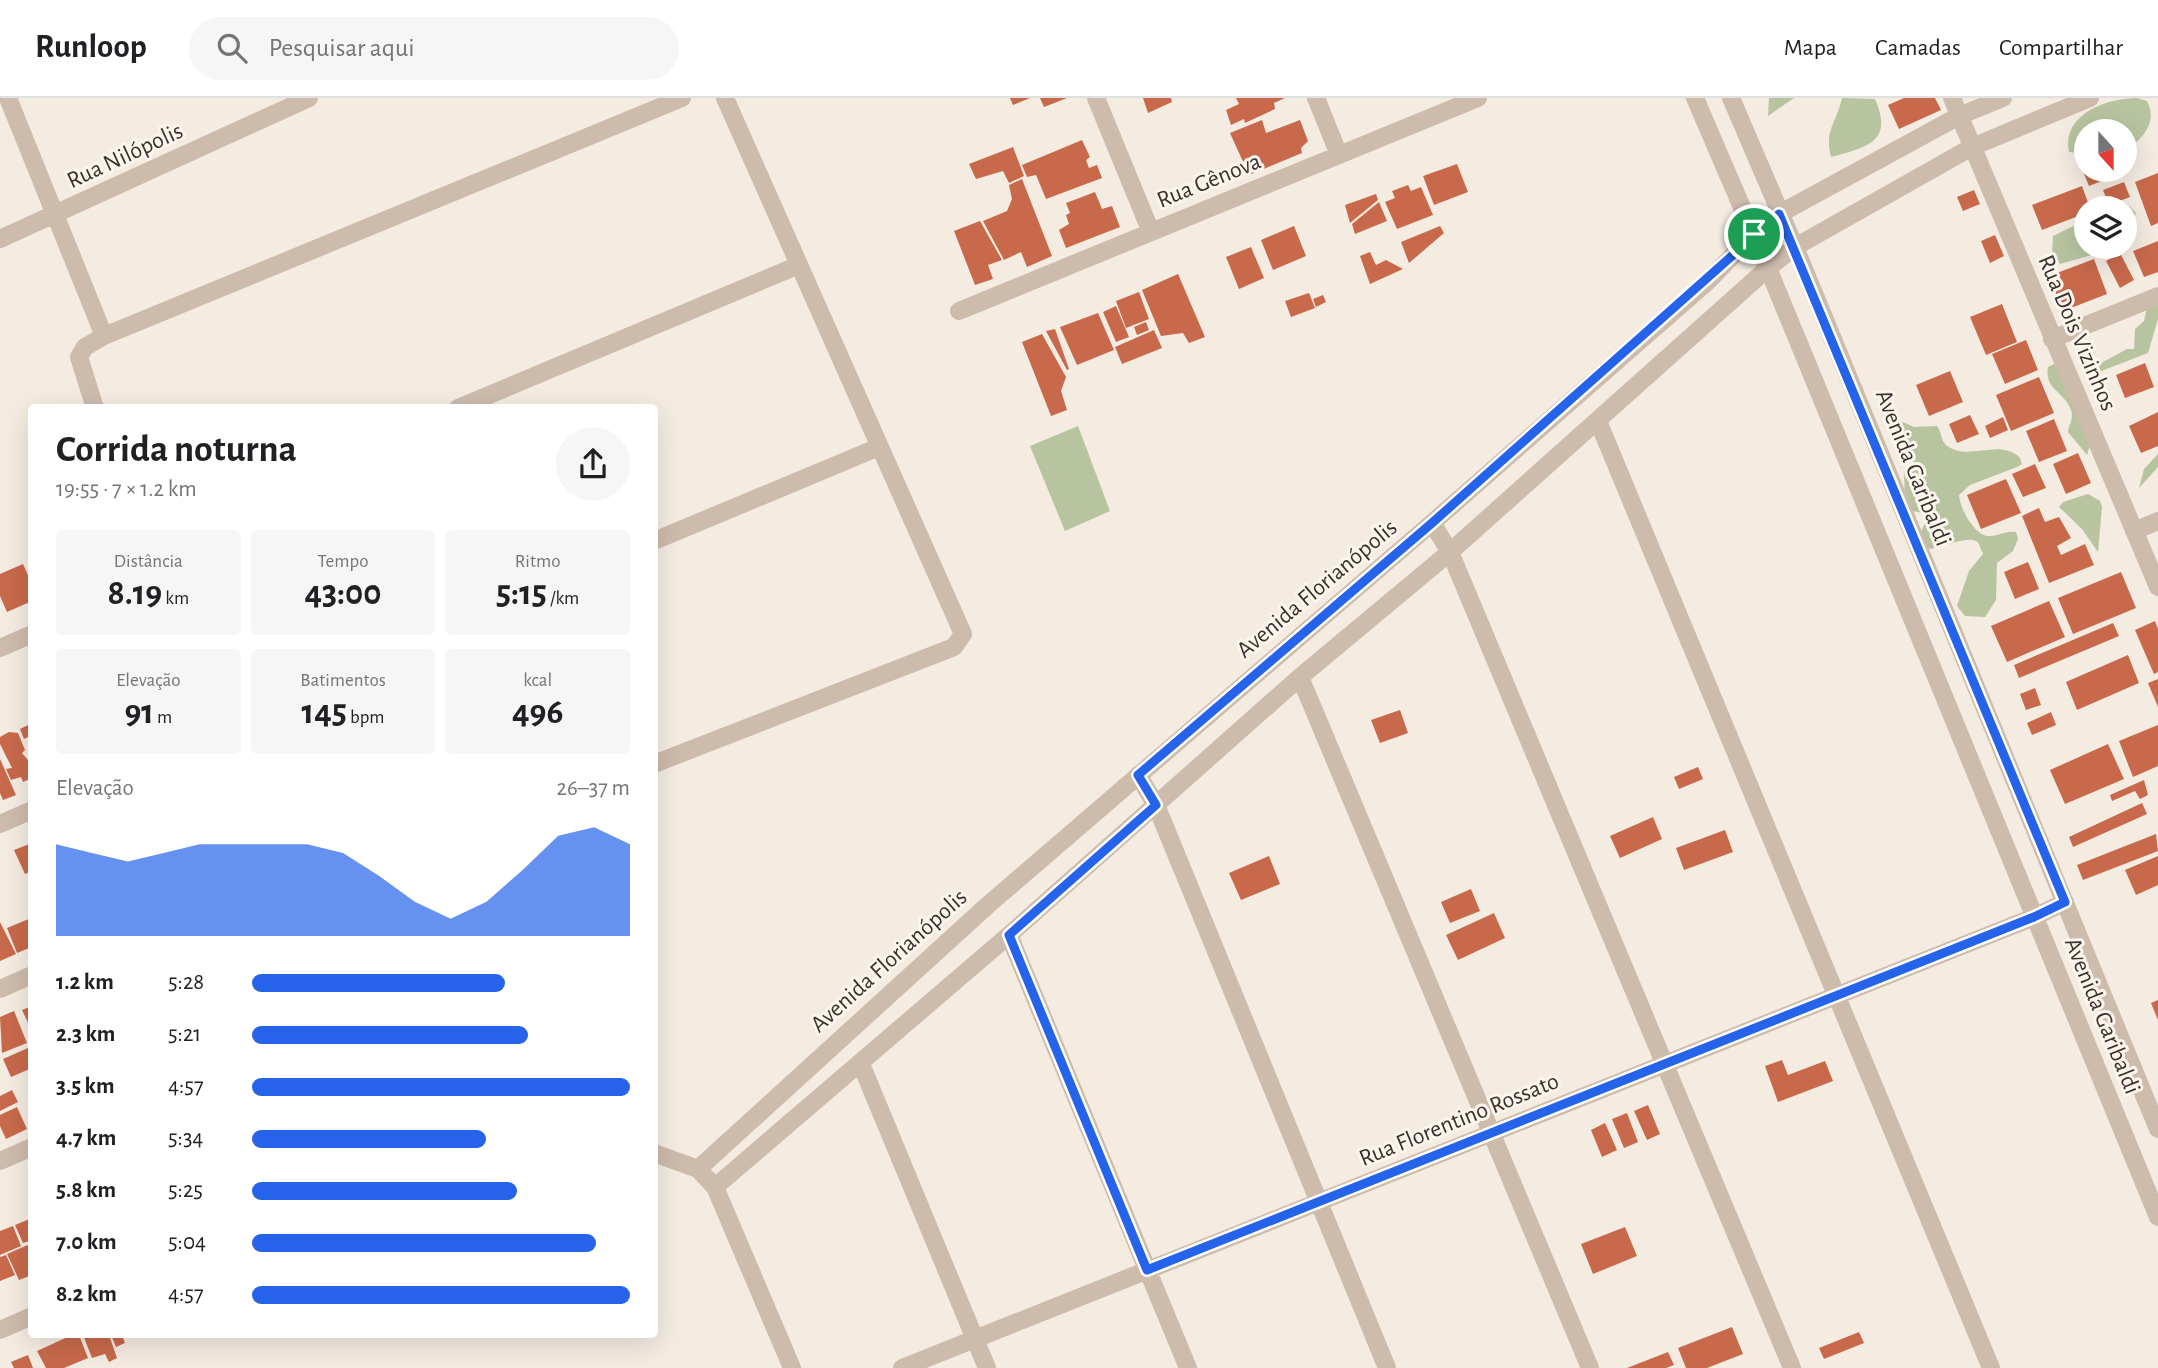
<!DOCTYPE html>
<html lang="pt">
<head>
<meta charset="utf-8">
<style>
	:root { --surface:#fff; --page:#f6f6f6; --text:#202124; --muted:#757577; --line:#e0e0e0; --accent:#2563eb }
	body { margin:0; font-family:"Alegreya Sans",sans-serif; background:var(--page); color:var(--text); height:100vh; display:flex; flex-direction:column; font-size:26px; white-space:nowrap }
	* { box-sizing:border-box; margin:0 }
	p { font-size:23px; color:var(--muted) }
	.icon { flex:none; width:38px; height:38px; fill:none; stroke:currentColor; stroke-width:2; stroke-linecap:round; stroke-linejoin:round }
	.map { position:relative; flex:1; overflow:hidden }
	.side { position:absolute; left:28px; top:306px; width:630px; height:934px; display:flex; flex-direction:column; background:var(--surface); border-radius:7px; box-shadow:0 7px 28px #0002 }
	.side>* { flex:none }
	.needle { width:46px; rotate:159deg }
	.tools { position:absolute; left:2074px; top:21px; display:grid; gap:14px }
	.tools a { display:grid; place-items:center; width:63px; height:63px; border-radius:50%; background:var(--surface); box-shadow:0 7px 28px #0002; font-size:35px }
	.pin { position:absolute; display:grid; place-items:center; width:60px; height:60px; color:#fff; margin:-30px; border:4px solid #fff; border-radius:50%; box-shadow:0 2px 7px #0007 }
	.round { display:grid; place-items:center; flex:none; width:74px; height:74px; border-radius:37px; background:var(--page) }
	.summary { display:flex; align-items:center; justify-content:space-between; height:119px; padding:0 28px }
	h1 { font-size:38px; font-weight:600; line-height:52px }
	.metrics { display:grid; grid-template-columns:repeat(3,1fr); gap:10px; height:119px; padding:7px 28px }
	.metrics div { display:grid; align-content:center; border-radius:7px; background:var(--page); text-align:center }
	.metrics b { font-size:35px; font-weight:600 }
	.metrics small { font-size:19px; font-weight:400 }
	.metrics p { font-size:19px }
	.chart { height:196px; padding:14px 28px }
	.chart p { display:flex; justify-content:space-between }
	.chart svg { width:100%; height:126px; margin-top:7px; fill:var(--accent); opacity:.7 }
	ul { padding:0 28px; list-style:none; font-size:23px }
	li { display:grid; grid-template-columns:112px 84px 1fr; align-items:center; height:52px }
	li i { height:18px; border-radius:9px; background:var(--accent) }
	header { display:flex; align-items:center; gap:42px; box-sizing:border-box; height:98px; padding:0 35px; background:var(--surface); border-bottom:2px solid var(--line) }
	header strong { font-size:33px }
	nav { display:flex; gap:38px; margin-inline-start:auto; font-size:24px }
	.search { width:490px; height:63px; background:var(--page); display:flex; align-items:center; gap:18px; box-sizing:border-box; padding:0 24px; border-radius:38px; color:var(--muted); font-size:26px }
	.map>svg:first-child { display:block }
	.green { fill:#b8c4a0 }
	.building { fill:#c8694b }
	.lines { fill:none; stroke-linecap:round; stroke-linejoin:round }
	.minor { stroke:#cdbbac; stroke-width:18 }
	.tertiary { stroke:#cdbbac; stroke-width:18 }
	.route-casing { stroke:#fff; stroke-width:14 }
	.route { stroke:#2563eb; stroke-width:9 }
	.labels { text-anchor:middle; dominant-baseline:central; stroke-width:6; stroke-linejoin:round; paint-order:stroke }
	.street-label { font-size:24px; fill:#3b302b; stroke:#fbf5ee }
</style>
</head>
<body>
<header>
<strong>Runloop</strong>
<div class="search"><svg class="icon" aria-label="search" viewBox="0 0 24 24"><circle cx="10" cy="10" r="6"/><path d="M15 15l6 6"/></svg>Pesquisar aqui</div>
<nav><a>Mapa</a><a>Camadas</a><a>Compartilhar</a></nav>
</header>
<div class="map">
<svg width="2158" height="1270" viewBox="0 0 2158 1270">
	<rect width="100%" height="100%" fill="#f4ebe1"/>
	<path class="green" d="M 1769,0 L 1794,0 L 1768,18 Z
		M 1842,0 L 1875,1 C 1894,44 1867,49 1831,59 C 1824,32 1837,24 1842,0 Z
		M 2137,0 L 2147,3 C 2158,23 2143,42 2125,52 L 2124,33 L 2086,33 L 2086,56 L 2069,54 C 2061,17 2106,0 2137,0 Z
		M 2127,106 L 2136,115 L 2125,147 L 2124,110 L 2115,110 Z
		M 2086,122 L 2086,149 L 2120,149 L 2060,166 L 2052,156 L 2053,138 Z
		M 2158,202 L 2158,221 L 2148,255 L 2091,277 L 2090,271 L 2127,251 L 2134,251 L 2135,231 L 2144,223 L 2147,209 Z
		M 2054,266 L 2062,276 L 2091,344 L 2087,357 L 2068,334 C 2069,326 2074,320 2071,312 C 2065,294 2044,292 2048,269 Z
		M 1903,324 L 1914,329 L 1937,328 C 1942,334 1940,341 1946,347 C 1968,365 2000,339 2020,360 L 2022,366 L 2017,369 L 1970,387 L 1959,397 C 1960,410 1973,435 1987,438 C 1997,439 2005,432 2016,434 L 2018,441 L 2013,453 L 1997,465 L 1996,502 L 1985,519 L 1965,518 L 1957,508 L 1969,473 L 1983,456 L 1978,444 C 1964,436 1942,452 1925,451 L 1921,434 L 1929,416 L 1912,413 L 1905,402 L 1904,374 L 1916,361 L 1914,355 L 1897,340 L 1898,327 Z
		M 1078,328 L 1110,413 L 1065,433 L 1030,348 Z
		M 2158,356 L 2158,369 L 2139,390 L 2144,371 Z
		M 2088,396 L 2100,403 L 2102,409 L 2098,454 L 2082,431 L 2059,409 L 2063,404 Z"/>
	<path class="building" d="M 1010,0 L 1030,0 L 1013,7 Z
		M 1040,0 L 1067,0 L 1044,9 Z
		M 1143,0 L 1171,0 L 1172,4 L 1148,15 Z
		M 1236,0 L 1285,0 L 1274,5 L 1275,11 L 1245,25 L 1244,21 L 1231,27 L 1226,12 L 1239,6 Z
		M 1904,0 L 1935,0 L 1941,12 L 1899,31 L 1888,7 Z
		M 1262,22 L 1266,35 L 1300,22 L 1308,43 L 1301,50 L 1302,55 L 1249,77 L 1230,35 Z
		M 1082,42 L 1090,59 L 1086,62 L 1089,70 L 1097,67 L 1102,80 L 1046,101 L 1036,77 L 1027,79 L 1022,67 Z
		M 1013,49 L 1024,78 L 1009,85 L 1003,73 L 976,81 L 969,66 Z
		M 1457,66 L 1468,94 L 1434,107 L 1423,78 Z
		M 2086,70 L 2121,72 L 2122,75 L 2089,88 L 2082,71 Z
		M 2158,75 L 2158,125 L 2151,128 L 2135,84 Z
		M 1022,81 L 1052,158 L 1027,169 L 1021,154 L 1004,162 L 983,123 L 1007,113 L 1012,101 L 1009,87 Z
		M 2124,84 L 2130,99 L 2109,107 L 2103,92 Z
		M 1408,87 L 1411,93 L 1421,89 L 1433,117 L 1397,131 L 1385,104 L 1395,100 L 1392,93 Z
		M 2082,88 L 2090,110 L 2086,110 L 2086,115 L 2042,132 L 2032,107 Z
		M 1974,92 L 1980,106 L 1963,113 L 1957,99 Z
		M 1095,94 L 1102,111 L 1112,108 L 1120,129 L 1066,150 L 1059,132 L 1069,126 L 1066,117 L 1070,115 L 1066,105 Z
		M 1376,96 L 1378,102 L 1350,125 L 1345,107 Z
		M 1379,104 L 1387,123 L 1355,136 L 1352,126 Z
		M 980,123 L 1002,162 L 988,167 L 993,181 L 975,187 L 954,133 Z
		M 1294,128 L 1306,158 L 1273,172 L 1261,142 Z
		M 1440,128 L 1444,135 L 1409,165 L 1401,144 Z
		M 1995,137 L 2004,158 L 1990,165 L 1981,143 Z
		M 2158,143 L 2158,174 L 2144,179 L 2133,153 Z
		M 1251,149 L 1264,180 L 1239,191 L 1226,159 Z
		M 1370,154 L 1376,167 L 1386,162 L 1403,171 L 1370,186 L 1360,158 Z
		M 2120,155 L 2134,182 L 2120,190 L 2106,163 Z
		M 2094,161 L 2107,196 L 2063,213 L 2049,178 Z
		M 1178,176 L 1205,239 L 1189,245 L 1183,235 L 1161,238 L 1142,192 Z
		M 1139,194 L 1149,221 L 1126,230 L 1116,203 Z
		M 1309,195 L 1315,210 L 1291,219 L 1285,203 Z
		M 1323,197 L 1326,204 L 1316,209 L 1313,201 Z
		M 2002,206 L 2017,244 L 1986,257 L 1970,219 Z
		M 1116,208 L 1129,239 L 1116,244 L 1103,214 Z
		M 1098,215 L 1114,252 L 1077,267 L 1060,229 Z
		M 1146,224 L 1149,232 L 1137,237 L 1134,229 Z
		M 1055,231 L 1069,271 L 1067,272 L 1046,233 Z
		M 1154,232 L 1162,250 L 1122,266 L 1115,249 Z
		M 1042,236 L 1066,279 L 1061,293 L 1067,312 L 1051,318 L 1022,244 Z
		M 2026,242 L 2038,272 L 2005,286 L 1992,256 Z
		M 2145,265 L 2154,289 L 2125,300 L 2116,277 Z
		M 1950,273 L 1963,304 L 1929,318 L 1916,287 Z
		M 2039,279 L 2054,315 L 2011,333 L 1996,297 Z
		M 2158,314 L 2158,348 L 2141,355 L 2129,328 Z
		M 1970,317 L 1979,336 L 1957,345 L 1949,326 Z
		M 2003,319 L 2008,332 L 1990,340 L 1985,328 Z
		M 2054,321 L 2067,353 L 2039,364 L 2026,333 Z
		M 2078,355 L 2091,385 L 2066,396 L 2053,366 Z
		M 2035,366 L 2046,390 L 2023,399 L 2012,376 Z
		M 2006,381 L 2021,415 L 1981,431 L 1967,397 Z
		M 2039,410 L 2045,424 L 2059,419 L 2071,440 L 2057,448 L 2061,457 L 2085,446 L 2094,467 L 2049,485 L 2022,418 Z
		M 2028,464 L 2039,491 L 2015,501 L 2004,474 Z
		M 23,466 L 32,486 L 32,503 L 7,514 L 0,498 L 0,476 Z
		M 2121,474 L 2136,510 L 2073,536 L 2058,500 Z
		M 2049,503 L 2065,539 L 2007,564 L 1991,528 Z
		M 2155,523 L 2158,531 L 2158,574 L 2154,576 L 2135,532 Z
		M 2113,525 L 2119,538 L 2019,580 L 2014,567 Z
		M 2128,557 L 2139,585 L 2077,612 L 2066,584 Z
		M 2158,581 L 2158,609 L 2148,585 Z
		M 2035,590 L 2041,607 L 2026,612 L 2020,596 Z
		M 1400,612 L 1408,635 L 1380,645 L 1371,622 Z
		M 2051,614 L 2056,627 L 2032,637 L 2027,625 Z
		M 28,627 L 32,637 L 24,641 L 20,631 Z
		M 2158,627 L 2158,668 L 2133,679 L 2119,643 Z
		M 9,634 L 18,635 L 25,652 L 22,655 L 32,667 L 32,680 L 23,684 L 21,679 L 11,682 L 6,671 L 12,670 L 0,646 L 0,639 Z
		M 2108,646 L 2124,681 L 2065,706 L 2050,672 Z
		M 0,661 L 16,697 L 3,702 L 0,695 Z
		M 1698,669 L 1703,681 L 1679,691 L 1674,679 Z
		M 2144,682 L 2148,697 L 2140,701 L 2135,693 L 2112,703 L 2110,697 Z
		M 2142,705 L 2147,716 L 2073,749 L 2069,739 Z
		M 1653,719 L 1662,741 L 1620,760 L 1610,738 Z
		M 1725,732 L 1733,754 L 1684,772 L 1676,750 Z
		M 2156,736 L 2158,753 L 2083,782 L 2077,767 Z
		M 32,745 L 32,773 L 25,776 L 14,752 Z
		M 1269,758 L 1280,786 L 1241,802 L 1229,775 Z
		M 2158,758 L 2158,787 L 2136,797 L 2125,772 Z
		M 1471,791 L 1480,813 L 1450,825 L 1441,804 Z
		M 1494,815 L 1505,840 L 1458,862 L 1446,837 Z
		M 31,820 L 32,849 L 17,855 L 7,830 Z
		M 0,824 L 16,856 L 0,863 Z
		M 2158,902 L 2158,922 L 2151,905 Z
		M 32,908 L 32,933 L 22,912 Z
		M 14,913 L 27,945 L 2,955 L 0,919 Z
		M 28,950 L 32,970 L 11,979 L 3,961 Z
		M 1782,962 L 1788,977 L 1825,963 L 1833,983 L 1778,1004 L 1765,968 Z
		M 12,992 L 18,1004 L 0,1013 L 0,998 Z
		M 1648,1007 L 1660,1036 L 1647,1042 L 1634,1013 Z
		M 17,1009 L 27,1031 L 6,1041 L 0,1028 L 0,1017 Z
		M 1627,1015 L 1638,1044 L 1624,1050 L 1612,1021 Z
		M 1605,1025 L 1617,1052 L 1602,1059 L 1591,1032 Z
		M 32,1120 L 32,1142 L 23,1145 L 15,1127 Z
		M 13,1128 L 21,1148 L 0,1157 L 0,1133 Z
		M 1625,1129 L 1637,1158 L 1593,1176 L 1581,1146 Z
		M 30,1146 L 32,1177 L 19,1182 L 7,1156 Z
		M 6,1157 L 15,1177 L 0,1183 L 0,1159 Z
		M 1732,1229 L 1743,1256 L 1707,1270 L 1686,1270 L 1678,1250 Z
		M 1859,1234 L 1864,1245 L 1824,1261 L 1819,1250 Z
		M 72,1237 L 79,1237 L 88,1260 L 64,1270 L 46,1270 L 37,1253 Z
		M 83,1237 L 109,1237 L 117,1260 L 109,1264 L 105,1256 L 92,1260 Z
		M 111,1237 L 122,1237 L 125,1245 L 116,1249 Z
		M 1668,1254 L 1674,1267 L 1666,1270 L 1627,1270 Z
		M 28,1257 L 33,1270 L 14,1270 L 11,1264 Z"/>
	<g class="lines">
		<path class="minor" d="M 8,0 L 104,238
			M 1096,0 L 1151,134
			M 1316,0 L 1339,57
			M 1952,0 L 2158,489
			M 0,141 L 309,0
			M 1795,149 L 2158,1031
			M 959,213 L 1478,0
			M 2052,241 L 2158,198
			M 95,310 L 79,259 L 85,249 L 104,238 L 682,0
			M 458,310 L 799,167
			M 1598,323 L 1991,1270
			M 1432,425 L 1450,454 L 1792,1270
			M 2134,433 L 2158,423
			M 654,443 L 879,349
			M 0,550 L 32,536
			M 1300,579 L 1590,1270
			M 654,666 L 954,549 L 963,536 L 725,0
			M 1138,677 L 1156,707 L 1387,1270
			M 0,726 L 32,712
			M 1009,837 L 1188,1270
			M 0,891 L 32,877
			M 861,966 L 987,1270
			M 654,1055 L 698,1071 L 715,1089 L 792,1270
			M 0,1063 L 32,1049
			M 698,1071 L 989,806 L 1432,425 L 1707,184 L 1754,136
			M 715,1089 L 1009,837 L 1300,579 L 1450,454 L 1768,170 L 2158,1119
			M 0,1232 L 32,1218
			M 902,1270 L 2034,819 L 2065,804"/>
		<path class="tertiary" d="M 1695,0 L 1768,170 L 1795,149 L 1972,49 L 2090,0
			M 1731,0 L 1795,149
			M 1754,136 L 1779,116 L 1959,18 L 2003,0"/>
	</g>
	<g class="lines">
		<defs>
			<path id="route" d="M 1779,116 L 2065,804 L 2034,819 L 1147,1172 L 1009,837 L 1156,707 L 1138,677 L 1432,425 Z"/>
		</defs>
		<use href="#route" class="route-casing"/>
		<use href="#route" class="route"/>
	</g>
	<g class="labels">
		<g class="street-label">
			<text transform="translate(125 58) rotate(-25)">Rua Nilópolis</text>
			<text transform="translate(1209 83) rotate(-22)">Rua Gênova</text>
			<text transform="translate(2077 235) rotate(67)">Rua Dois Vizinhos</text>
			<text transform="translate(1913 370) rotate(68)">Avenida Garibaldi</text>
			<text transform="translate(1317 491) rotate(-40)">Avenida Florianópolis</text>
			<text transform="translate(889 863) rotate(-42)">Avenida Florianópolis</text>
			<text transform="translate(2102 918) rotate(68)">Avenida Garibaldi</text>
			<text transform="translate(1459 1022) rotate(-22)">Rua Florentino Rossato</text>
		</g>
	</g>
</svg>
<div class="tools">
<a><svg class="needle" viewBox="-14 -14 28 28"><path d="M0-13l5 13h-10z" fill="#e53935"/><path d="M0 13l5-13h-10z" fill="#757577"/></svg></a>
<a><svg class="icon" aria-label="layers" viewBox="0 0 24 24"><path d="M12 4l9 5-9 5-9-5zM3 14l9 5 9-5"/></svg></a>
</div>
<div class="pin" style="left:1754px;top:136px;background:#1e9e55"><svg class="icon" aria-label="arrive" viewBox="0 0 24 24"><path d="M6 21V4h12l-3 4 3 4H6"/></svg></div>
<section class="side">
<div class="summary"><div><h1>Corrida noturna</h1><p>19:55 · 7 × 1.2 km</p></div><a class="round"><svg class="icon" aria-label="share" viewBox="0 0 24 24"><path d="M12 15V3M7 8l5-5 5 5M5 13v7h14v-7"/></svg></a></div>
<div class="metrics">
<div><p>Distância</p><b>8.19<small> km</small></b></div>
<div><p>Tempo</p><b>43:00</b></div>
<div><p>Ritmo</p><b>5:15<small> /km</small></b></div>
</div>
<div class="metrics">
<div><p>Elevação</p><b>91<small> m</small></b></div>
<div><p>Batimentos</p><b>145<small> bpm</small></b></div>
<div><p>kcal</p><b>496</b></div>
</div>
<div class="chart"><p><span>Elevação</span>26–37 m</p>
<svg viewBox="0 0 160 44" preserveAspectRatio="none"><path d="M0 44V12L10 15L20 18L30 15L40 12L50 12L60 12L70 12L80 15L90 23L100 32L110 38L120 32L130 21L140 9L150 6L160 12V44z"/></svg>
</div>
<ul>
<li><b>1.2 km</b>5:28<i style="width:67%"></i></li>
<li><b>2.3 km</b>5:21<i style="width:73%"></i></li>
<li><b>3.5 km</b>4:57<i style="width:100%"></i></li>
<li><b>4.7 km</b>5:34<i style="width:62%"></i></li>
<li><b>5.8 km</b>5:25<i style="width:70%"></i></li>
<li><b>7.0 km</b>5:04<i style="width:91%"></i></li>
<li><b>8.2 km</b>4:57<i style="width:100%"></i></li>
</ul>
</section>
</div>
</body>
</html>
